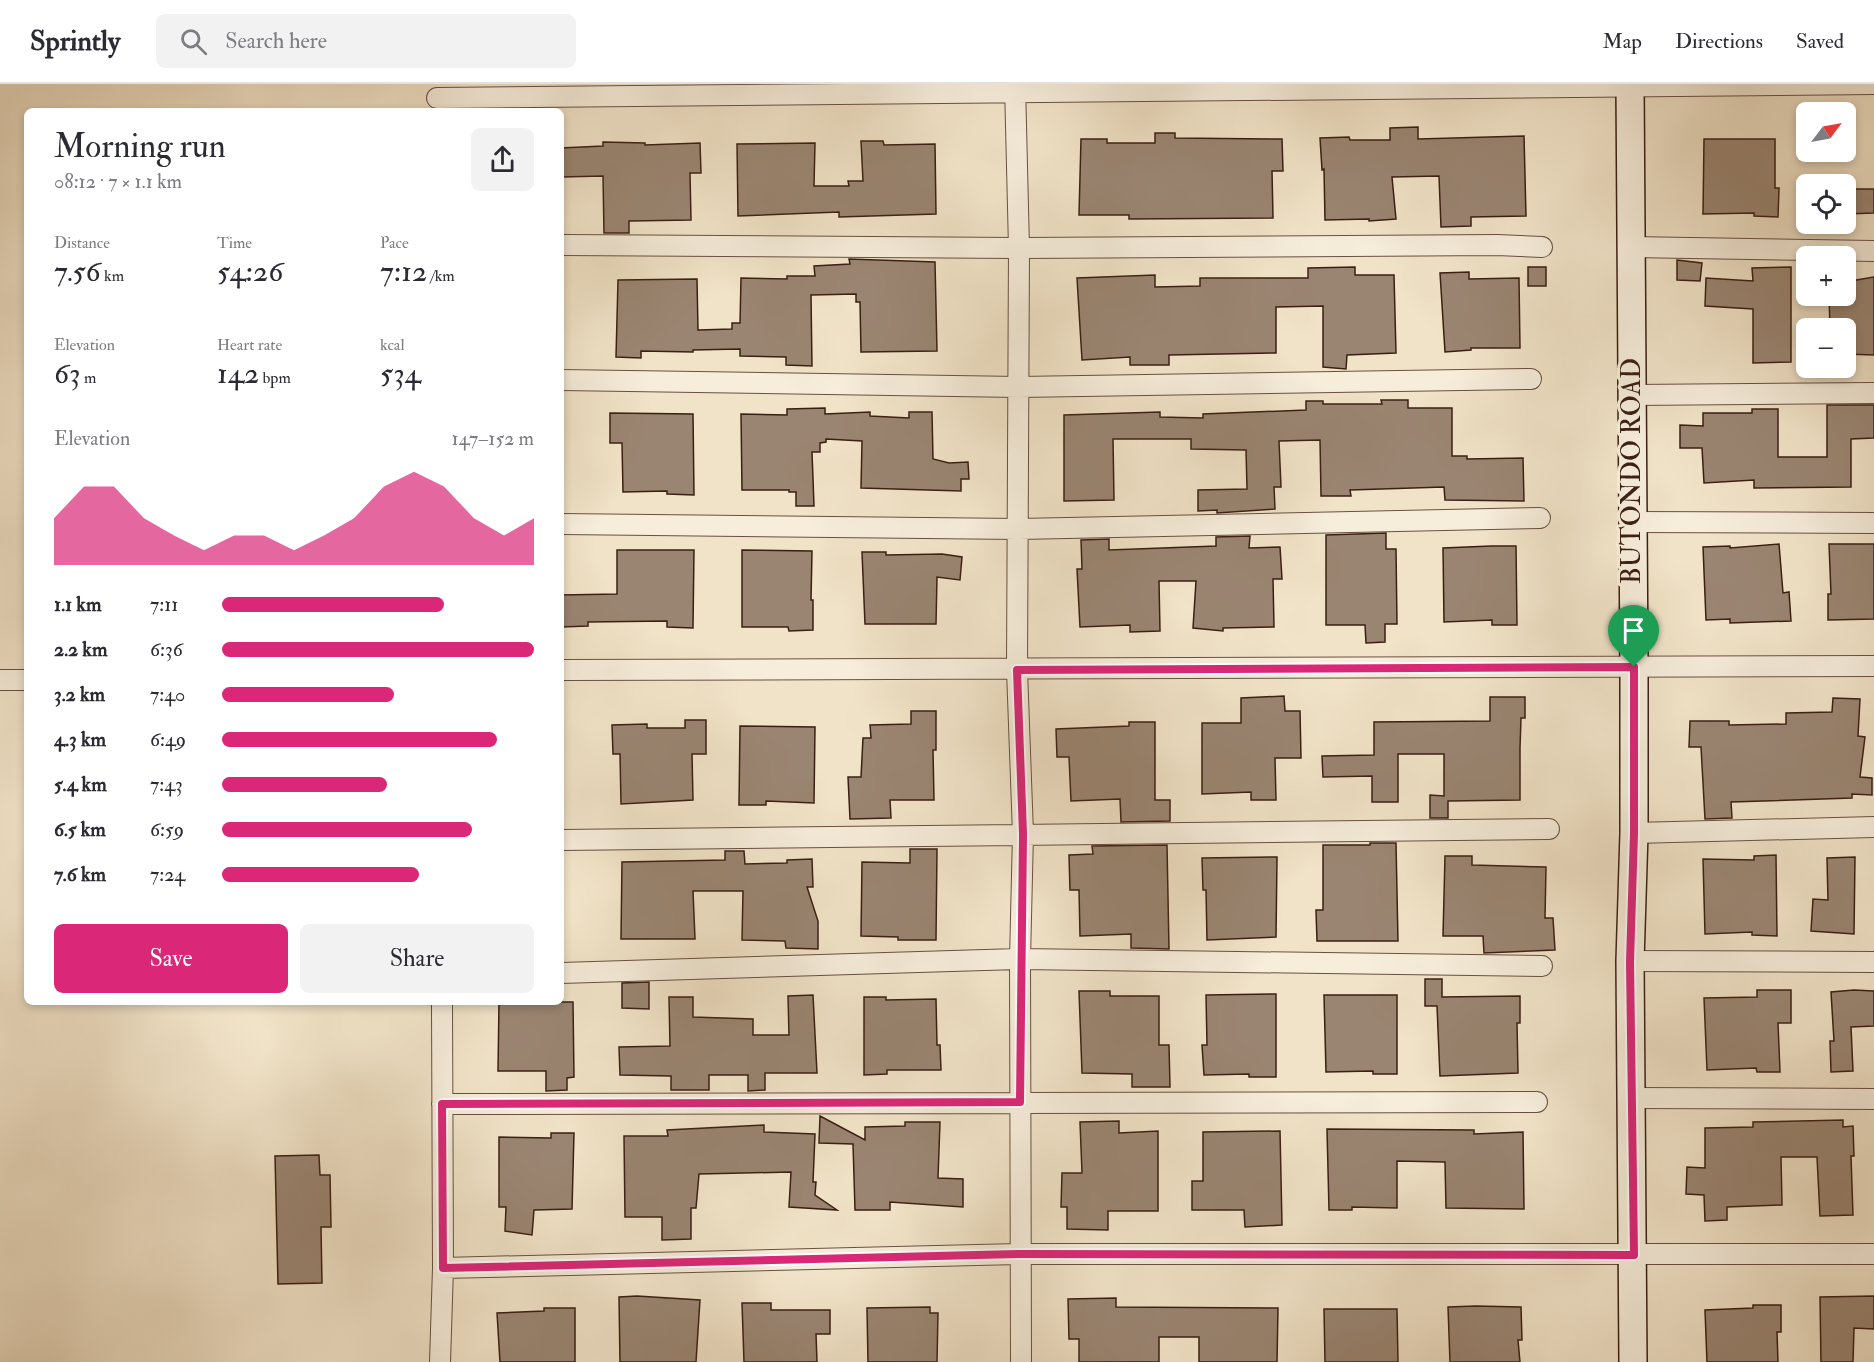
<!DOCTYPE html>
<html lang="en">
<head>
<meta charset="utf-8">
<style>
	:root { --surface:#fff; --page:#f2f2f3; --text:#2b2b33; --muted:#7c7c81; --line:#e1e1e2; --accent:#db2777 }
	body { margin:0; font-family:"IM FELL Double Pica",serif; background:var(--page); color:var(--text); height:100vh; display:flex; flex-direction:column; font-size:22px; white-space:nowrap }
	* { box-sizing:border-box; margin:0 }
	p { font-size:20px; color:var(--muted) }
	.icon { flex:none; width:33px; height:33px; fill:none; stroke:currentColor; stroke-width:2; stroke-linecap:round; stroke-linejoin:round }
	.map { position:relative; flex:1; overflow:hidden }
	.side { position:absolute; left:24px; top:24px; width:540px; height:897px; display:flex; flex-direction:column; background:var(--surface); border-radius:9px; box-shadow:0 3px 9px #0003 }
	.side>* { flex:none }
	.needle { width:39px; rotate:58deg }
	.buttons { position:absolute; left:1796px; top:18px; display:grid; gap:12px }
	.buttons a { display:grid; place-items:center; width:60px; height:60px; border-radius:9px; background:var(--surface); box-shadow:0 3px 9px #0003; font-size:30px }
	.pin { position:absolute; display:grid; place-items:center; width:51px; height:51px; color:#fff; margin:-62px -26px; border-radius:50% 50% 50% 0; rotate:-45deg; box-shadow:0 0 6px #0007 }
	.pin .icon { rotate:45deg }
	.round { display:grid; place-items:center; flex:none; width:63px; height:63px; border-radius:9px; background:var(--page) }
	.head { display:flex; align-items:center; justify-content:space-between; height:102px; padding:0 30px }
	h1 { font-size:33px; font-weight:600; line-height:45px }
	.metrics { display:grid; grid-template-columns:repeat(3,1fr); gap:9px; height:102px; padding:6px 30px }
	.metrics div { display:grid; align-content:center }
	.metrics b { font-size:30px; font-weight:600 }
	.metrics small { font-size:16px; font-weight:400 }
	.metrics p { font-size:16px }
	.chart { height:168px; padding:12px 30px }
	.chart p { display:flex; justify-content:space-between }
	.chart svg { width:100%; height:108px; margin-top:6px; fill:var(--accent); opacity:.7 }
	.primary-button { display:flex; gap:12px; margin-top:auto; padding:12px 30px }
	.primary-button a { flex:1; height:69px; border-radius:9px; background:var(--accent); color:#fff; font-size:24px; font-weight:600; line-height:69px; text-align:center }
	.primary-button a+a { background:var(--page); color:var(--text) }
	ul { padding:0 30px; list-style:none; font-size:20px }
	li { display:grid; grid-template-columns:96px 72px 1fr; align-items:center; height:45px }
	li i { height:15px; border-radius:8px; background:var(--accent) }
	header { display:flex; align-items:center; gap:36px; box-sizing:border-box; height:84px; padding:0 30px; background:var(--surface); border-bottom:2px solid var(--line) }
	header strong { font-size:28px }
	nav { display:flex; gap:33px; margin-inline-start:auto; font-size:21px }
	.search { width:420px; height:54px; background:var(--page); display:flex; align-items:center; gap:15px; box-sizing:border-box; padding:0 21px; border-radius:9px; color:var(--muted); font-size:22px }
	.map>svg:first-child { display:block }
	.building { fill:#9a8572; stroke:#3b1f14; stroke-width:1.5 }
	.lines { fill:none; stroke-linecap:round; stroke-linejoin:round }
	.street-casing { stroke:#685041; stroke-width:22 }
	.secondary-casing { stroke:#3b1f14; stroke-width:30 }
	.street { stroke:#f6eddb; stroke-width:20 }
	.secondary { stroke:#f6eddb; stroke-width:27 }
	.route-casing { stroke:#fff; stroke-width:12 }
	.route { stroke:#db2777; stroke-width:8 }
	.labels { text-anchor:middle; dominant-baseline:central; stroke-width:6; stroke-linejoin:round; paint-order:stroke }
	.street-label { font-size:26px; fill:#3b1f14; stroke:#f6eddb }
</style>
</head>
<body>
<header>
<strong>Sprintly</strong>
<div class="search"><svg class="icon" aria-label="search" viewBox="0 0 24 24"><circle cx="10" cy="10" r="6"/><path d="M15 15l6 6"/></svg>Search here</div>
<nav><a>Map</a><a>Directions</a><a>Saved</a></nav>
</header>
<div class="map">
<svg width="1874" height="1278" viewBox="0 0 1874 1278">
	<rect width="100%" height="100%" fill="#f1e3c8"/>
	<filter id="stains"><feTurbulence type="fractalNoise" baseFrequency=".00333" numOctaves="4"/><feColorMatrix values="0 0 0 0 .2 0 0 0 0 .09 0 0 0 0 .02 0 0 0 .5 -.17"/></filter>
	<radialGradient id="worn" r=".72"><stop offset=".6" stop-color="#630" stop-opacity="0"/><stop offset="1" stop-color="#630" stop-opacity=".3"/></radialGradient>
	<path class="building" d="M 1418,43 L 1418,55 L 1524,52 L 1526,132 L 1471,133 L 1471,142 L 1441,143 L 1439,92 L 1392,93 L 1396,135 L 1369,137 L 1369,135 L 1325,136 L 1324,85 L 1322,86 L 1320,54 L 1349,53 L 1350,56 L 1390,56 L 1390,44 Z
		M 1155,49 L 1175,49 L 1175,54 L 1282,55 L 1283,87 L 1272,87 L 1273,134 L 1129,135 L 1129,131 L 1079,131 L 1081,55 L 1107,55 L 1107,59 L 1155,59 Z
		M 1704,55 L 1775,55 L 1775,104 L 1779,104 L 1778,133 L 1754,132 L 1754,129 L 1703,130 Z
		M 861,57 L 883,57 L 884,61 L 935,60 L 936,130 L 839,133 L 839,128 L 738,132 L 737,60 L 815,59 L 814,102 L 849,102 L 848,97 L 863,97 Z
		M 603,58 L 645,59 L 645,61 L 700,59 L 701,89 L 690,89 L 691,136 L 629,137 L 629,149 L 604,149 L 603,92 L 561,93 L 561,64 L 603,62 Z
		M 1845,105 L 1874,105 L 1874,129 L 1845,130 Z
		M 849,175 L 935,178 L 937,267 L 861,268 L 860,218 L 856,218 L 856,210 L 811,211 L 812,282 L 786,281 L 786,273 L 740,272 L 740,265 L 693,266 L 693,268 L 641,267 L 641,274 L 616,273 L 618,196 L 697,195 L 698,246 L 732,245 L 732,239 L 740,239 L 741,194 L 787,195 L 787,192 L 815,192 L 814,182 L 850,180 Z
		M 1677,176 L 1702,179 L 1700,197 L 1677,196 Z
		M 1355,183 L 1355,191 L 1394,191 L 1396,269 L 1347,271 L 1346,285 L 1323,283 L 1323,222 L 1276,223 L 1276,269 L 1169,271 L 1169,281 L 1130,281 L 1130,273 L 1082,276 L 1077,194 L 1155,191 L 1155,203 L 1200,202 L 1200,194 L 1308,194 L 1308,184 Z
		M 1528,183 L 1546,183 L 1546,202 L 1528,202 Z
		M 1791,183 L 1791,278 L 1753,279 L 1753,225 L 1705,222 L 1706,194 L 1753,197 L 1752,184 Z
		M 1469,188 L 1469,195 L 1519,194 L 1520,264 L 1471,264 L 1471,266 L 1445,268 L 1440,189 Z
		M 1874,193 L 1874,271 L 1845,270 L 1845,244 L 1830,244 L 1829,212 L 1845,212 L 1845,198 Z
		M 1381,316 L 1408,316 L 1408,324 L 1452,324 L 1452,372 L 1467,372 L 1467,375 L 1523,374 L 1524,417 L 1445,416 L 1444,403 L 1350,406 L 1351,412 L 1321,412 L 1320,356 L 1279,357 L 1281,403 L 1274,403 L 1275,425 L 1217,429 L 1217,426 L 1198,427 L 1198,406 L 1247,405 L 1246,366 L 1191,365 L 1191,355 L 1113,355 L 1114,416 L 1064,417 L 1064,331 L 1160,328 L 1160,333 L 1203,334 L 1203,330 L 1306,326 L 1306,317 L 1323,317 L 1323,320 L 1382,320 Z
		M 1827,321 L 1874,321 L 1874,354 L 1851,355 L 1851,403 L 1754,404 L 1754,396 L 1704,399 L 1702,364 L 1680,364 L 1680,341 L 1703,342 L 1703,329 L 1752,329 L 1752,325 L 1778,325 L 1778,373 L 1827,373 Z
		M 825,324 L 825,330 L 870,328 L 870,332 L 909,334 L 909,328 L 932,328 L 933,375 L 949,379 L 968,378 L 969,395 L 961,395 L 961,407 L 861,404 L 862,357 L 826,355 L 826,358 L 820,359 L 820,368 L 812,368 L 814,422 L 796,422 L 796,408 L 789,408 L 789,406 L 742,406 L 741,330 L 787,331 L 787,325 Z
		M 610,329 L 693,330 L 694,411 L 667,410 L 667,407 L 623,408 L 622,359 L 610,359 Z
		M 1386,449 L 1386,465 L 1396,465 L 1397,540 L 1385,540 L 1385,558 L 1366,559 L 1365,541 L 1326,541 L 1326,451 Z
		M 1250,452 L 1249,464 L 1280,463 L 1282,495 L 1273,495 L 1274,543 L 1223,544 L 1223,547 L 1193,544 L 1196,497 L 1159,497 L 1160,547 L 1130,548 L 1130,541 L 1080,543 L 1077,485 L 1082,485 L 1081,456 L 1109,455 L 1109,466 L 1216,462 L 1216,453 Z
		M 1779,460 L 1783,509 L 1789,508 L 1791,537 L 1730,539 L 1730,535 L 1706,536 L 1703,463 L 1730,462 L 1730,464 Z
		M 1829,460 L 1874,460 L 1874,535 L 1828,536 L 1828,510 L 1831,510 Z
		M 1491,462 L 1516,462 L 1517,541 L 1492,541 L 1492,536 L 1444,538 L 1443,464 Z
		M 617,466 L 694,466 L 693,544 L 667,543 L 667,537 L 588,538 L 588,542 L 561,543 L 561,511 L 617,510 Z
		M 742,466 L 812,467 L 811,516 L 813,516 L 813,546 L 789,547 L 788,543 L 742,543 Z
		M 862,468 L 886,468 L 886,471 L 942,470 L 962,473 L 960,496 L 937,493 L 936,540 L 865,540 Z
		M 1284,612 L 1285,627 L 1300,627 L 1301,674 L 1275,674 L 1276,716 L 1251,716 L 1251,708 L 1202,710 L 1202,639 L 1241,639 L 1241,614 Z
		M 1490,613 L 1525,613 L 1525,634 L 1521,634 L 1520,664 L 1520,716 L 1448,717 L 1448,734 L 1430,734 L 1430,711 L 1444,712 L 1444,670 L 1398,670 L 1398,718 L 1372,718 L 1372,692 L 1323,693 L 1322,672 L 1374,671 L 1374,638 L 1490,637 Z
		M 1833,614 L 1860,615 L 1858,652 L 1865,653 L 1860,693 L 1872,694 L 1872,711 L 1852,710 L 1852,714 L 1731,718 L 1732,734 L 1705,735 L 1701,663 L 1689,663 L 1690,637 L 1729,637 L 1729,641 L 1786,640 L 1786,629 L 1832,628 Z
		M 911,627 L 936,627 L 936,666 L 933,666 L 934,716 L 890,716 L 891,734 L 850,735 L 848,693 L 861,693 L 863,654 L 871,654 L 870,641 L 911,640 Z
		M 685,636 L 706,636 L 706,670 L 692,670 L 693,716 L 621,720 L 620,670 L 613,670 L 612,641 L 647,640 L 647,644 L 685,644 Z
		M 1129,638 L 1155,638 L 1155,716 L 1170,716 L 1170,737 L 1121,738 L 1120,715 L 1071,717 L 1069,673 L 1057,673 L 1056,645 L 1129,642 Z
		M 740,642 L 815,643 L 814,719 L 766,717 L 766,721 L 739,721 Z
		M 1370,759 L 1396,759 L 1398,857 L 1317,857 L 1316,826 L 1323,826 L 1323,761 L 1370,761 Z
		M 1167,761 L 1169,865 L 1131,864 L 1131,850 L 1080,852 L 1079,806 L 1070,806 L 1069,771 L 1093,770 L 1092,762 Z
		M 910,765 L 937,765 L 936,856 L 898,856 L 898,853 L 861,852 L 862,778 L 910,779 Z
		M 725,767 L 744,767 L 745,780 L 787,779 L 787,776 L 812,775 L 813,803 L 807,803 L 818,837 L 818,865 L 786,864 L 785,857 L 742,856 L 743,807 L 693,807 L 695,855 L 621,855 L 622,778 L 725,776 Z
		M 1776,771 L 1777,852 L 1752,851 L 1752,848 L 1705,850 L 1703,775 L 1754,776 L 1754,772 Z
		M 1445,772 L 1472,772 L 1472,781 L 1546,783 L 1545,834 L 1553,834 L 1555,866 L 1484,869 L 1483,852 L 1443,852 Z
		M 1277,773 L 1276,853 L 1207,856 L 1206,806 L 1203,806 L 1202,774 Z
		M 1855,773 L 1854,850 L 1811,847 L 1813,815 L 1828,816 L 1827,774 Z
		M 1425,895 L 1442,895 L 1442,913 L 1520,912 L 1520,939 L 1517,939 L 1518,989 L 1440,992 L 1437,922 L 1425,922 Z
		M 649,898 L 649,925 L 622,924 L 622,899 Z
		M 1757,906 L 1791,906 L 1791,939 L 1778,939 L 1780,988 L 1757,988 L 1756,984 L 1707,986 L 1704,914 L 1757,913 Z
		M 1854,906 L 1874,907 L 1874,942 L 1851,943 L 1853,987 L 1831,988 L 1830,957 L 1834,957 L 1831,908 Z
		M 1079,907 L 1110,907 L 1110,912 L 1159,912 L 1159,961 L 1169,961 L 1170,1003 L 1132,1003 L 1132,990 L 1082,989 Z
		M 1276,910 L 1276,993 L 1249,993 L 1249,990 L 1204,991 L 1202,961 L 1207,961 L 1206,911 Z
		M 813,911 L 817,989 L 765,989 L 765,1006 L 748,1007 L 748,991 L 709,991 L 709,1006 L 671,1006 L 671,992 L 620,991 L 619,963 L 670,962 L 669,913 L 693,913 L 693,933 L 753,935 L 753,951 L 789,951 L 788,912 Z
		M 1324,911 L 1397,911 L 1397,990 L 1373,990 L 1373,987 L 1326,988 Z
		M 864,913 L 886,913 L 886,916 L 936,915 L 937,961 L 940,961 L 941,986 L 887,986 L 887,990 L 864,991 Z
		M 499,918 L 573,918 L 574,993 L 567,994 L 567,1006 L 546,1007 L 546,987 L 498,987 Z
		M 820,1032 L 865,1056 L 865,1043 L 905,1042 L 905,1038 L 940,1038 L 938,1094 L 963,1095 L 963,1123 L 890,1118 L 890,1126 L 855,1126 L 853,1060 L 819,1059 Z
		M 1843,1036 L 1843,1043 L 1853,1042 L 1854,1072 L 1851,1072 L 1853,1131 L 1820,1132 L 1817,1073 L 1781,1073 L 1782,1121 L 1727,1123 L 1727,1136 L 1705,1137 L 1704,1111 L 1686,1110 L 1687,1083 L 1705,1084 L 1705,1044 L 1753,1043 L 1753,1038 Z
		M 1119,1037 L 1119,1049 L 1158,1047 L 1158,1127 L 1108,1127 L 1108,1146 L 1067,1145 L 1067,1123 L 1061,1123 L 1062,1089 L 1082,1089 L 1080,1038 Z
		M 764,1041 L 764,1048 L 815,1050 L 813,1098 L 816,1098 L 815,1111 L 837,1126 L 789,1123 L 791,1088 L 699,1090 L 696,1124 L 691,1124 L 691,1155 L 662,1156 L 662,1133 L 625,1133 L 624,1052 L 668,1052 L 667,1046 Z
		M 1327,1045 L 1474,1046 L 1474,1050 L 1523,1048 L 1524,1125 L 1446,1124 L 1445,1078 L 1397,1077 L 1397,1124 L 1352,1123 L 1352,1126 L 1329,1126 Z
		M 1280,1047 L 1282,1141 L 1245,1143 L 1244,1126 L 1192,1126 L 1192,1097 L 1203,1097 L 1203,1048 Z
		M 551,1049 L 574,1049 L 572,1125 L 534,1126 L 532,1151 L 505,1147 L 506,1123 L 499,1123 L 499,1053 L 551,1054 Z
		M 319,1071 L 320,1091 L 330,1091 L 331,1143 L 321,1143 L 322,1199 L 278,1200 L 275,1072 Z
		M 637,1212 L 700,1216 L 696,1278 L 620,1278 L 619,1213 Z
		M 1874,1212 L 1874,1245 L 1854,1244 L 1853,1278 L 1821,1278 L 1820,1213 Z
		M 1116,1214 L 1116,1223 L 1278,1224 L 1277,1278 L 1199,1278 L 1199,1253 L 1159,1253 L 1159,1278 L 1079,1278 L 1079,1255 L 1069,1255 L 1068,1215 Z
		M 742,1219 L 771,1219 L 771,1226 L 830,1226 L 830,1250 L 816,1250 L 817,1278 L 744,1278 Z
		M 1753,1221 L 1781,1221 L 1781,1248 L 1777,1248 L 1778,1278 L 1707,1278 L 1705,1226 L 1753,1224 Z
		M 1476,1222 L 1521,1223 L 1522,1256 L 1518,1256 L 1520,1278 L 1450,1278 L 1448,1223 Z
		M 930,1223 L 930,1229 L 938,1229 L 937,1278 L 868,1278 L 867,1224 Z
		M 544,1224 L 575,1224 L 575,1278 L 500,1278 L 497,1229 L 544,1227 Z
		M 1324,1225 L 1397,1225 L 1398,1278 L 1325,1278 Z"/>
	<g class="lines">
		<defs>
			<path id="street" d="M 1015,0 L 1019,164 L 1017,586 L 1023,750 L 1020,875 L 1021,1278
				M 437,14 L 1874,0
				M 561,161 L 1019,164 L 1497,161 L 1542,163
				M 1631,163 L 1874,167
				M 561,296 L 1019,303 L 1531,295
				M 1632,311 L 1874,309
				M 1631,438 L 1874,439
				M 561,440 L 1019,445 L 1540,434
				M 561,586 L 1874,582
				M 0,596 L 27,596
				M 1634,749 L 1874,743
				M 561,756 L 1549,745
				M 1630,877 L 1874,878
				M 561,889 L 1020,875 L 1542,882
				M 1631,1014 L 1874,1015
				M 442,1020 L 1537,1018
				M 443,1184 L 1021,1170 L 1874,1170
				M 440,1278 L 443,1184 L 442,918"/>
			<path id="secondary" d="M 1630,0 L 1634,583 L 1634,749 L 1630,877 L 1633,1278"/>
		</defs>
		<use href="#street" class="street-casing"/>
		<use href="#secondary" class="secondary-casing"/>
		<use href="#street" class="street"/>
		<use href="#secondary" class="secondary"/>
	</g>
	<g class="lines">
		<defs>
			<path id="route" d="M 1634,583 L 1634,749 L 1630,878 L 1634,1171 L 1021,1170 L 443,1184 L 442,1020 L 1020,1018 L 1023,750 L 1017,586 Z"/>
		</defs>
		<use href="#route" class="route-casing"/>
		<use href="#route" class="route"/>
	</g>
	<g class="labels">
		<g class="street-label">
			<text transform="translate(1632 387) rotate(-90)">BUTONDO ROAD</text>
		</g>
	</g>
	<rect width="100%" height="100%" filter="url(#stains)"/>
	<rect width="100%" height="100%" fill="url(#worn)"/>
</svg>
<div class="buttons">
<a><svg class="needle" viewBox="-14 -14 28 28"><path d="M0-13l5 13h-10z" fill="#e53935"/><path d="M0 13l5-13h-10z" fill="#7c7c81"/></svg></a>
<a><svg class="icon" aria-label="locate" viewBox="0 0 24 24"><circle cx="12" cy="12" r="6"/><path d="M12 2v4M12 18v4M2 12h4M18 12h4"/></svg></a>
<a>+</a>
<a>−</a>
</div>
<div class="pin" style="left:1634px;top:583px;background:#1e9e55"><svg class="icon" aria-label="arrive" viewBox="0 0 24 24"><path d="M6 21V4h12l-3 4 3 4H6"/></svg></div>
<section class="side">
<div class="head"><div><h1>Morning run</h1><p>08:12 · 7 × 1.1 km</p></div><a class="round"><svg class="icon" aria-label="share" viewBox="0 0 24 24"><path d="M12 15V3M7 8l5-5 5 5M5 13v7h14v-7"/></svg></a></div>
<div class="metrics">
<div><p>Distance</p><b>7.56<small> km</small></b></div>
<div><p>Time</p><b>54:26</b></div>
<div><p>Pace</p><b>7:12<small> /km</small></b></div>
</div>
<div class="metrics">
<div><p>Elevation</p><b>63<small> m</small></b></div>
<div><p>Heart rate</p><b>142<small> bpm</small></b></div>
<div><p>kcal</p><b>534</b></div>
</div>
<div class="chart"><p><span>Elevation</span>147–152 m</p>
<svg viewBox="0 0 160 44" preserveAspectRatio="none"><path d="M0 44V25L10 12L20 12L30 25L40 32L50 38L60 32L70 32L80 38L90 32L100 25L110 12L120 6L130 12L140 25L150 32L160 25V44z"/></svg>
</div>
<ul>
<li><b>1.1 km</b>7:11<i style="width:71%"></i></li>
<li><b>2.2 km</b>6:36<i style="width:100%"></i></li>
<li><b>3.2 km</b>7:40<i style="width:55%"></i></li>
<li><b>4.3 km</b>6:49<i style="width:88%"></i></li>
<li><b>5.4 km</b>7:43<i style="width:53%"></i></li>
<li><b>6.5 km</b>6:59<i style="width:80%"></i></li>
<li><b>7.6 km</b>7:24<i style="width:63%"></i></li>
</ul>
<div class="primary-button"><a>Save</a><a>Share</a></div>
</section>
</div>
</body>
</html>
